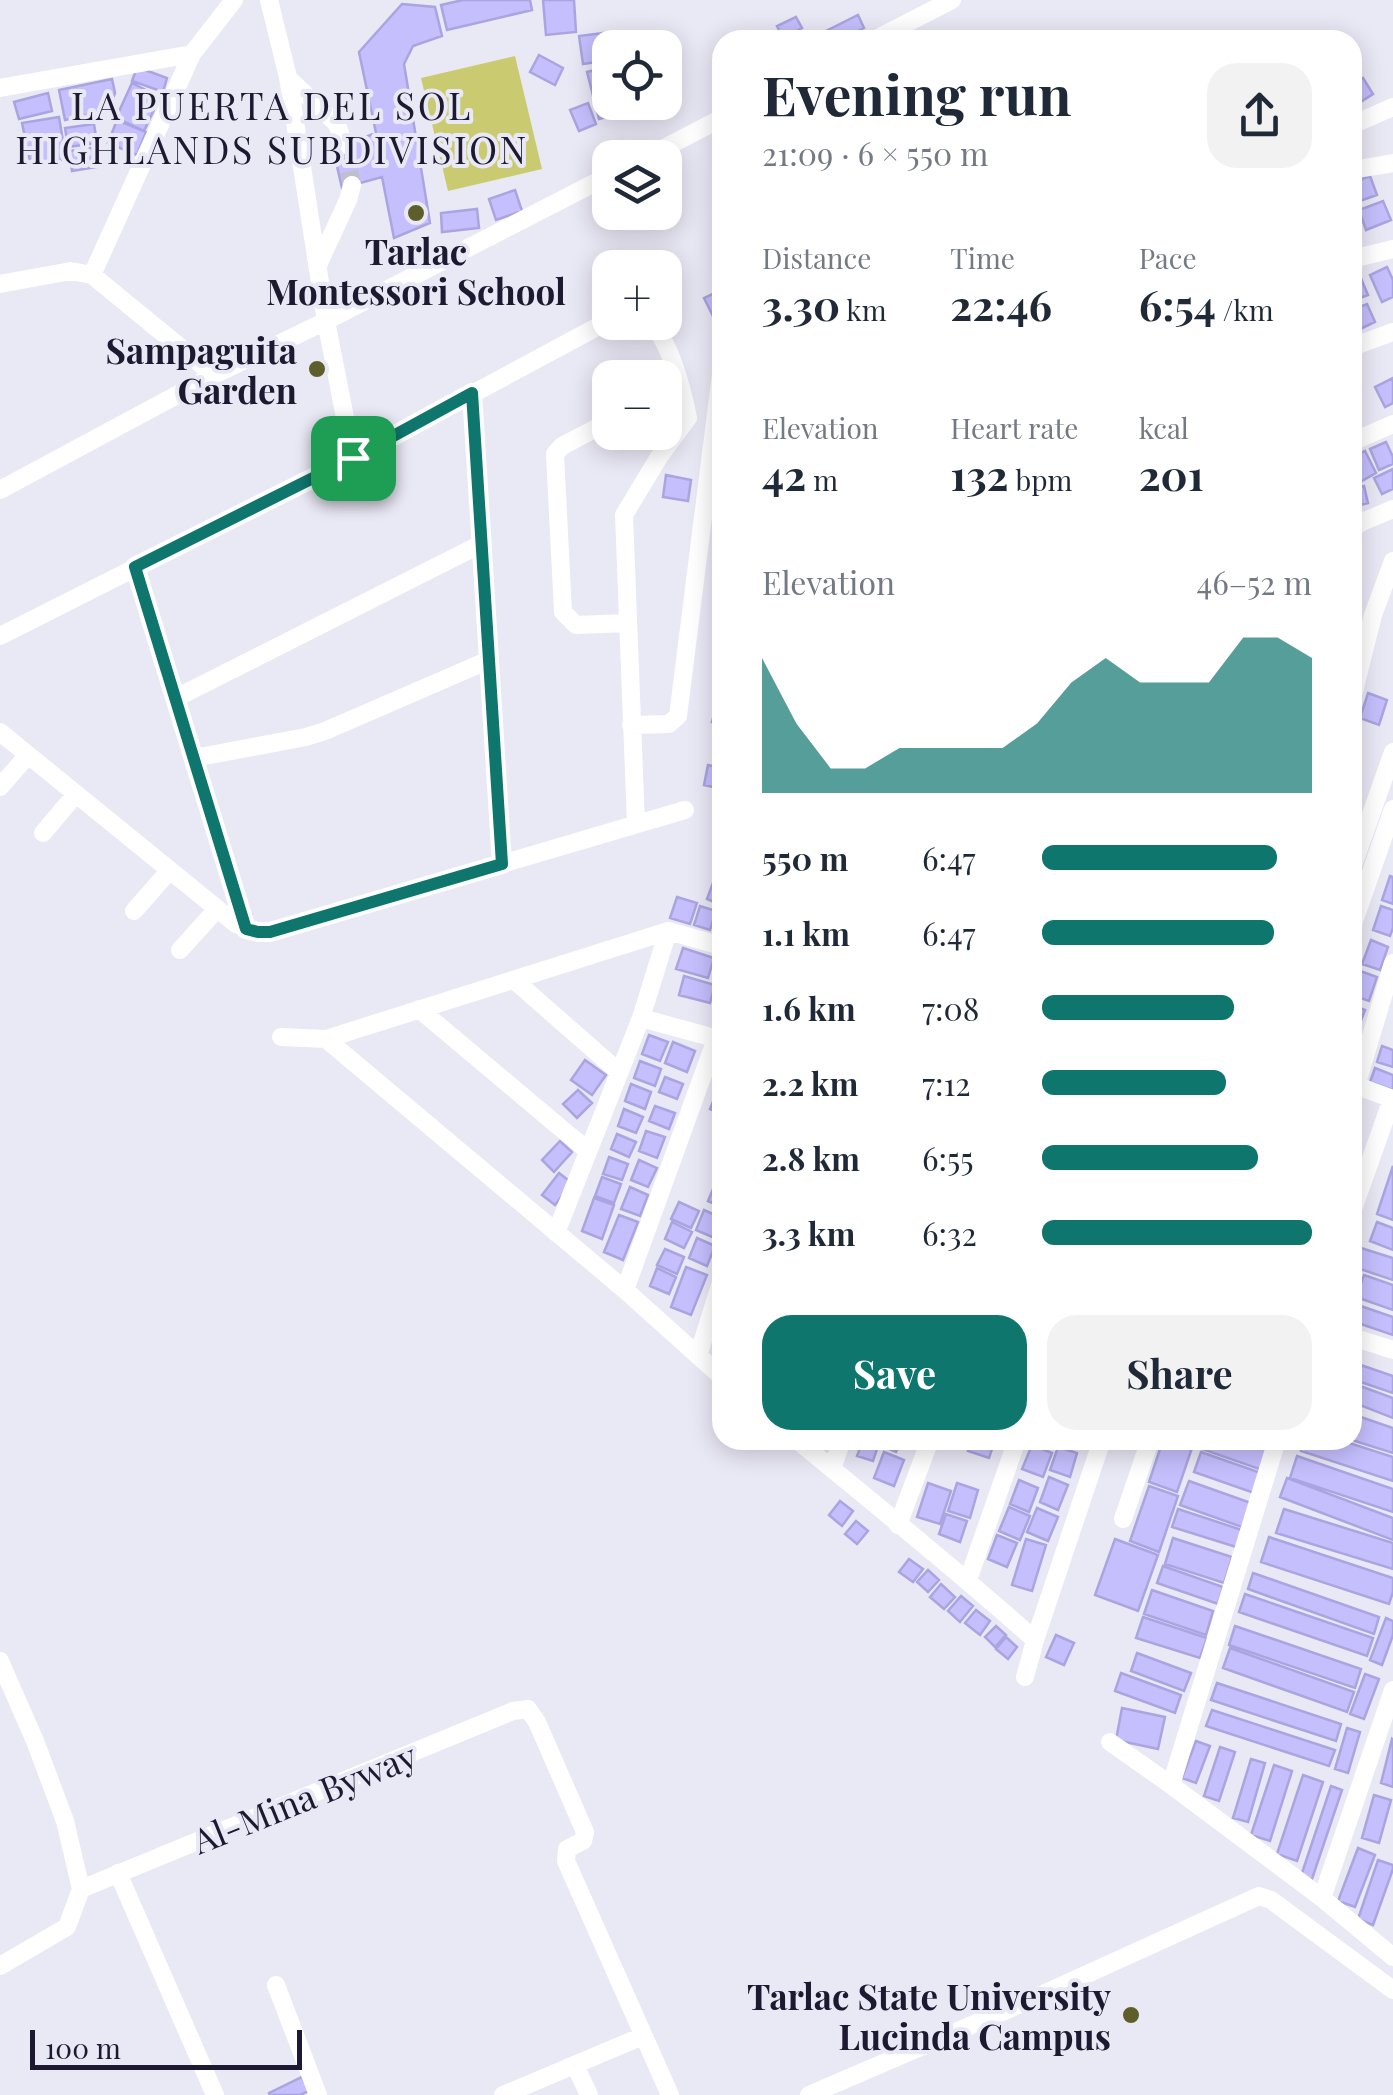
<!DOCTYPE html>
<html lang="en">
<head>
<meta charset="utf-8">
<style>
	:root { --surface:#fff; --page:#f2f2f3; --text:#1f2937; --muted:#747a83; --accent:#0f766e }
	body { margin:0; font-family:"Playfair Display",serif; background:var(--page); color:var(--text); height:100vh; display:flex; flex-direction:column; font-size:38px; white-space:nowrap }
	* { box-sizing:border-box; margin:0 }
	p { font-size:32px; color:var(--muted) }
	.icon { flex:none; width:55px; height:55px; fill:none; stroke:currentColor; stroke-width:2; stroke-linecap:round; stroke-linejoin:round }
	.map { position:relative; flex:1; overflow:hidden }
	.sheet { position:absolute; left:712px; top:30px; width:650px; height:1420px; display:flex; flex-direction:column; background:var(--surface); border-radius:30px; box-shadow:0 5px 25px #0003 }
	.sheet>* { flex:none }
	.fabs { position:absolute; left:592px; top:30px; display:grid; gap:20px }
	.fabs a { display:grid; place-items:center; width:90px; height:90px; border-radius:20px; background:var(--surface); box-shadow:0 5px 25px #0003; font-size:50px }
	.scale { position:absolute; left:30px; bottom:25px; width:272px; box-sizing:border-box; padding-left:10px; border:5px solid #1c1930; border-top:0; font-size:28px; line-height:35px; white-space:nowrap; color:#1c1930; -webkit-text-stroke:8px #e9e8f5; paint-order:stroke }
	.pin { position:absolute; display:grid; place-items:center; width:85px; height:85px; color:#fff; margin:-42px; border-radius:20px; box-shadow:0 5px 15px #0006 }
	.round { display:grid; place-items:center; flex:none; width:105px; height:105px; border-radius:30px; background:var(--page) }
	.overview { display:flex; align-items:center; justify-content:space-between; height:170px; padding:0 50px }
	h1 { font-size:55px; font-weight:700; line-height:75px }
	.stats { display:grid; grid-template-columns:repeat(3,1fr); gap:15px; height:170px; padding:10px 50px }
	.stats div { display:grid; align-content:center }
	.stats b { font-size:42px; font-weight:700 }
	.stats small { font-size:28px; font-weight:400 }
	.stats p { font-size:28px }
	.chart { height:280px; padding:20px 50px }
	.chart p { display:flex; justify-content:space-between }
	.chart svg { width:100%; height:180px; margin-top:10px; fill:var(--accent); opacity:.7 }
	.action { display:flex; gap:20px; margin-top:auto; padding:20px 50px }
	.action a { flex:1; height:115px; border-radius:30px; background:var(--accent); color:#fff; font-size:40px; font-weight:700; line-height:115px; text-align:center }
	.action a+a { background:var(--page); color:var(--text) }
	ul { padding:0 50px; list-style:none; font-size:32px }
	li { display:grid; grid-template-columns:160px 120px 1fr; align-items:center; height:75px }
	li i { height:25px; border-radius:12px; background:var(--accent) }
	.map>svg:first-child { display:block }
	.green { fill:#caca70 }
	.building { fill:#c5bffd; stroke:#aaa4e0; stroke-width:2.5 }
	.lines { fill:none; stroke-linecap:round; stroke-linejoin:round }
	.minor-tunnel { stroke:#c0bfce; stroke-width:18; stroke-dasharray:18 9; stroke-linecap:butt }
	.minor { stroke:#fff; stroke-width:18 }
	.route-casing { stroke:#fff; stroke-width:20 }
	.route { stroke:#0f766e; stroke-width:12 }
	.poi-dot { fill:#5e5e2b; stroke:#e9e8f5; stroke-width:4 }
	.labels { text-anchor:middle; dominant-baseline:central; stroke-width:8; stroke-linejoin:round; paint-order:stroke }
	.poi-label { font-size:35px; font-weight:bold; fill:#1c1930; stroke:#e9e8f5; text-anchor:end }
	.street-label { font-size:35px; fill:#1c1930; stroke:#e9e8f5 }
	.neighbourhood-label { font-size:38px; letter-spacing:2.5px; fill:#1c1930; stroke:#e9e8f5 }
</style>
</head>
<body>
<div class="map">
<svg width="1393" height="2095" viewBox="0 0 1393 2095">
	<rect width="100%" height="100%" fill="#e9e8f5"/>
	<path class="green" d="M 515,56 L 542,169 L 448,191 L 421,78 Z"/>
	<path class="building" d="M 463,0 L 530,0 L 532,10 L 447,30 L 441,5 Z
		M 543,0 L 574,0 L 576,32 L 546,35 Z
		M 402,4 L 435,7 L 442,36 L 413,46 L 404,64 L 430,223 L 394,238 L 382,177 L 342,188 L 333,149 L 376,133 L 359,52 Z
		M 858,15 L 864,28 L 840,40 L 808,40 Z
		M 796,17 L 802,28 L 783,38 L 777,26 Z
		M 612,32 L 615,48 L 610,48 L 610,60 L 583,64 L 579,36 Z
		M 539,55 L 563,68 L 555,85 L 530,72 Z
		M 610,66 L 610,102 L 628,102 L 630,111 L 599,119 L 587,72 Z
		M 137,67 L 167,78 L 163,92 L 132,81 Z
		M 1363,78 L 1373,94 L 1354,106 L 1352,85 Z
		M 112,79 L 115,93 L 108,111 L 65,120 L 59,90 Z
		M 132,83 L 160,97 L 144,131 L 116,118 Z
		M 48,93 L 52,111 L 19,119 L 14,102 Z
		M 588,103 L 596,124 L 579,131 L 570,110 Z
		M 59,117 L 66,159 L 31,166 L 22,123 Z
		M 117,120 L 146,132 L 137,155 L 108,143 Z
		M 94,124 L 97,143 L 68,147 L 65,128 Z
		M 99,147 L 102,166 L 72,171 L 69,151 Z
		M 1370,176 L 1377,195 L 1354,203 L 1352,182 Z
		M 515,190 L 522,211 L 496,220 L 489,199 Z
		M 1383,201 L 1391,220 L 1366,230 L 1359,210 Z
		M 477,209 L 479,228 L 442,232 L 441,213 Z
		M 1387,267 L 1393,280 L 1393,297 L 1382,302 L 1370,275 Z
		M 1360,276 L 1368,295 L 1352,301 L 1352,279 Z
		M 721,290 L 722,316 L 715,320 L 704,298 Z
		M 1367,304 L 1375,322 L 1354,332 L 1352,310 Z
		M 1393,378 L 1393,403 L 1385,407 L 1375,387 Z
		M 1386,442 L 1393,457 L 1393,464 L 1379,470 L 1370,449 Z
		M 1365,451 L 1376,473 L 1360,482 L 1352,468 L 1352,457 Z
		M 1393,469 L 1393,489 L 1382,494 L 1374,478 Z
		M 666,475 L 691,480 L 688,501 L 663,497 Z
		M 1364,486 L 1368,503 L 1352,507 L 1352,489 Z
		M 1368,693 L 1387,700 L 1379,725 L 1360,718 Z
		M 717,703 L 722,704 L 722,724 L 712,722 Z
		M 708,765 L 722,768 L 722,789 L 704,785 Z
		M 1390,876 L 1393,877 L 1393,904 L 1382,900 Z
		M 714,880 L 722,883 L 722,895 L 719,904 L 707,899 Z
		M 677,897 L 697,903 L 690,924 L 670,918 Z
		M 700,906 L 716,911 L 710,930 L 694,925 Z
		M 1381,906 L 1393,910 L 1393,928 L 1390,936 L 1373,930 Z
		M 1371,940 L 1388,947 L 1380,970 L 1362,964 Z
		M 683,948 L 714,958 L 708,978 L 676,969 Z
		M 1360,971 L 1377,977 L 1369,1001 L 1352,995 Z
		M 684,976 L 715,985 L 710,1003 L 679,995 Z
		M 1352,1005 L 1365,1010 L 1356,1034 L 1352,1033 Z
		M 649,1035 L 668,1042 L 660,1061 L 642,1054 Z
		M 673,1042 L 695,1051 L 687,1072 L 665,1063 Z
		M 1382,1046 L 1393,1050 L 1393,1067 L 1377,1062 Z
		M 585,1060 L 606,1075 L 592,1095 L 571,1080 Z
		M 640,1061 L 661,1069 L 655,1086 L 634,1078 Z
		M 1375,1068 L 1393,1075 L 1393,1090 L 1370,1082 Z
		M 665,1077 L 683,1084 L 677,1099 L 659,1092 Z
		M 631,1084 L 651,1092 L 645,1109 L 625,1101 Z
		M 719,1087 L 722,1088 L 722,1114 L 710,1109 Z
		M 578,1090 L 592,1103 L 577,1118 L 563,1104 Z
		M 655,1106 L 675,1113 L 669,1129 L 649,1121 Z
		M 624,1109 L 643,1117 L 636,1133 L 618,1126 Z
		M 646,1131 L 665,1137 L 657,1158 L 639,1151 Z
		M 617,1134 L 636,1142 L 629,1157 L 611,1149 Z
		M 560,1141 L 572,1152 L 554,1172 L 542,1160 Z
		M 609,1157 L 628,1164 L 622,1180 L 603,1174 Z
		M 639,1160 L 657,1168 L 648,1187 L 631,1180 Z
		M 1393,1166 L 1393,1220 L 1377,1214 Z
		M 559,1173 L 572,1183 L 555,1205 L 542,1195 Z
		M 602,1177 L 621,1184 L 614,1203 L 595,1196 Z
		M 716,1182 L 722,1185 L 722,1207 L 708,1201 Z
		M 630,1187 L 648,1195 L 640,1216 L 621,1209 Z
		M 594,1198 L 614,1205 L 602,1239 L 582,1231 Z
		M 679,1202 L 699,1211 L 691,1228 L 671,1219 Z
		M 704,1210 L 722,1218 L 722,1225 L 717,1239 L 696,1230 Z
		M 619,1215 L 638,1222 L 623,1260 L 604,1252 Z
		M 672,1222 L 692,1232 L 684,1248 L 665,1239 Z
		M 1377,1222 L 1393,1228 L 1393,1250 L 1370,1241 Z
		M 697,1238 L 715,1246 L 707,1266 L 689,1258 Z
		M 1361,1248 L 1393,1258 L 1393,1280 L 1354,1267 Z
		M 665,1249 L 684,1257 L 677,1274 L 657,1265 Z
		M 686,1267 L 707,1275 L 691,1315 L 671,1307 Z
		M 657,1268 L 676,1277 L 669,1294 L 650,1286 Z
		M 1364,1275 L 1393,1285 L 1393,1310 L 1356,1297 Z
		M 1352,1303 L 1393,1317 L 1393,1335 L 1352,1321 Z
		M 1352,1362 L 1393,1376 L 1393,1393 L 1352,1379 Z
		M 1352,1383 L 1393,1398 L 1393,1418 L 1352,1402 Z
		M 1352,1414 L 1393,1428 L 1393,1453 L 1352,1440 Z
		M 863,1440 L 880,1440 L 873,1461 L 857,1456 Z
		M 882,1440 L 902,1440 L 896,1452 L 880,1445 Z
		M 972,1440 L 995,1440 L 989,1458 L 968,1451 Z
		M 1163,1440 L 1170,1440 L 1192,1448 L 1177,1492 L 1149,1482 Z
		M 1205,1440 L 1243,1440 L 1269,1449 L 1262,1470 L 1202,1449 Z
		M 1304,1440 L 1340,1440 L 1393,1457 L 1393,1481 L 1301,1451 Z
		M 1032,1445 L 1052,1453 L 1043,1477 L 1022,1469 Z
		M 1058,1447 L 1077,1453 L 1070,1477 L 1050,1470 Z
		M 884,1452 L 904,1460 L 894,1486 L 874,1478 Z
		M 1201,1452 L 1261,1473 L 1254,1493 L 1194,1472 Z
		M 1297,1456 L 1393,1489 L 1393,1512 L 1290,1478 Z
		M 1049,1477 L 1068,1485 L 1058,1510 L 1040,1502 Z
		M 1287,1478 L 1393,1518 L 1393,1540 L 1280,1497 Z
		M 1019,1480 L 1038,1488 L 1029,1512 L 1010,1504 Z
		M 1189,1481 L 1251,1503 L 1242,1527 L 1180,1505 Z
		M 928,1483 L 951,1491 L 940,1524 L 917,1517 Z
		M 957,1483 L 978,1490 L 970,1518 L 948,1511 Z
		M 1149,1486 L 1178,1496 L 1159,1552 L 1130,1541 Z
		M 840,1501 L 853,1511 L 842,1526 L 829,1515 Z
		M 1009,1507 L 1030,1516 L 1020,1540 L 999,1531 Z
		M 1037,1508 L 1058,1517 L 1048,1541 L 1027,1532 Z
		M 1178,1509 L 1242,1530 L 1236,1547 L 1172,1527 Z
		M 1284,1509 L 1393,1543 L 1393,1569 L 1276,1533 Z
		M 946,1514 L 967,1521 L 960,1542 L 939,1534 Z
		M 856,1521 L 868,1531 L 857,1544 L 845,1534 Z
		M 997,1535 L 1017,1543 L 1007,1567 L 988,1559 Z
		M 1269,1537 L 1393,1578 L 1393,1592 L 1389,1604 L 1261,1562 Z
		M 1173,1538 L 1232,1557 L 1224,1583 L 1165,1564 Z
		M 1026,1539 L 1046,1545 L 1032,1591 L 1012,1585 Z
		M 1115,1539 L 1158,1555 L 1138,1611 L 1095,1595 Z
		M 909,1559 L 923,1569 L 913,1582 L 899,1572 Z
		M 1163,1566 L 1223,1587 L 1218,1604 L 1157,1583 Z
		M 928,1570 L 939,1580 L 928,1592 L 917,1582 Z
		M 1253,1573 L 1379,1617 L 1374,1634 L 1248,1589 Z
		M 941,1584 L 955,1597 L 944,1609 L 930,1597 Z
		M 1152,1590 L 1213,1611 L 1206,1635 L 1144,1614 Z
		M 1245,1594 L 1373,1638 L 1367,1656 L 1239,1612 Z
		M 961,1596 L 973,1606 L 960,1622 L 948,1611 Z
		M 976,1610 L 990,1621 L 980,1635 L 965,1623 Z
		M 1143,1617 L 1207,1638 L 1200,1658 L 1136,1638 Z
		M 1386,1618 L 1393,1621 L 1393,1635 L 1382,1665 L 1370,1660 Z
		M 996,1626 L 1006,1635 L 995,1647 L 985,1637 Z
		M 1235,1626 L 1361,1669 L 1355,1688 L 1229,1645 Z
		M 1056,1635 L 1074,1643 L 1064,1665 L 1046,1657 Z
		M 1006,1637 L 1017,1647 L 1008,1659 L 996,1649 Z
		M 1230,1648 L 1354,1692 L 1347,1712 L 1223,1668 Z
		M 1137,1653 L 1191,1673 L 1184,1691 L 1131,1671 Z
		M 1121,1673 L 1181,1695 L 1175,1713 L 1115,1691 Z
		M 1365,1674 L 1379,1679 L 1364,1719 L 1350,1714 Z
		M 1217,1683 L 1341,1724 L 1336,1741 L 1211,1700 Z
		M 1122,1708 L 1165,1717 L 1158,1749 L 1116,1740 Z
		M 1212,1710 L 1335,1750 L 1329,1766 L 1206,1726 Z
		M 1347,1728 L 1360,1732 L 1348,1773 L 1335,1769 Z
		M 1392,1739 L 1393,1740 L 1393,1787 L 1381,1783 Z
		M 1196,1741 L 1210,1746 L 1196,1783 L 1182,1778 Z
		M 1220,1747 L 1235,1752 L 1219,1801 L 1204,1796 Z
		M 1251,1759 L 1265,1763 L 1248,1822 L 1233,1818 Z
		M 1274,1765 L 1292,1771 L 1270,1841 L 1251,1835 Z
		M 1303,1775 L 1323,1782 L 1297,1861 L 1277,1854 Z
		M 1331,1786 L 1342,1790 L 1311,1882 L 1301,1876 Z
		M 1374,1795 L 1391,1800 L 1379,1843 L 1362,1838 Z
		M 1358,1848 L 1375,1855 L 1355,1907 L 1338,1901 Z
		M 1378,1860 L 1393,1865 L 1393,1869 L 1373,1925 L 1358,1919 Z
		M 302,2077 L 309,2091 L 300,2095 L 270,2095 L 269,2093 Z"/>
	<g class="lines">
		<path class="minor-tunnel" d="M 344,145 L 352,185"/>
		<path class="minor" d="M 269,0 L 288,77 L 326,321 L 353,458
			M 874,40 L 952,0
			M 288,78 L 337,124 L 344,145
			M 0,88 L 192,54
			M 1352,125 L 1393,107
			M 645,158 L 722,118
			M 1352,170 L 1393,163
			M 1352,259 L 1393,249
			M 318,265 L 348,200 L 352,185
			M 92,275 L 192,54 L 234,0
			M 0,284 L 71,271 L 92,275 L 214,375
			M 1352,347 L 1393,332
			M 472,393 L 502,864
			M 610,421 L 562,446 L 555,454 L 563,612 L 576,625 L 628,623
			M 1352,442 L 1393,424
			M 0,490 L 214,375 L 326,321 L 610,175
			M 1352,529 L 1362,522 L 1393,509
			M 135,567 L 246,929
			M 0,636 L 353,458 L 610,320
			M 176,698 L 481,544
			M 1352,699 L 1373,615 L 1393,561
			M 631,725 L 669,724 L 678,716 L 722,366
			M 0,732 L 236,924 L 258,932 L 270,932 L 685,810
			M 194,758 L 306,737 L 325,731 L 489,660
			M 0,787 L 28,755
			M 636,824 L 624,515 L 659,457 L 688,418 C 683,392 670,339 649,322
			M 43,833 L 76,794
			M 1352,868 L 1393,752
			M 134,911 L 170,870
			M 1352,927 L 1393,809
			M 180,950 L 217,909
			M 514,980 L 619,1072
			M 419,1009 L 588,1151
			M 641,1018 L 722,1040
			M 281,1037 L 326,1039 L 668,931 L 722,946
			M 326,1039 L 625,1290 L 722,1377
			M 1352,1084 L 1393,1099
			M 1356,1086 L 1393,963
			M 1352,1212 L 1392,1099
			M 556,1233 L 641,1018 L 668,931
			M 625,1290 L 716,1039
			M 1352,1337 L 1393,1350
			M 698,1356 L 722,1279
			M 797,1440 C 877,1506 958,1571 1035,1640
			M 1277,1440 L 1171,1785 L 1322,1898 L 1393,1957
			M 832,1469 L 842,1440
			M 1123,1519 L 1150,1440
			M 898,1525 L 930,1440
			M 968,1580 L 1017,1440
			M 0,1661 L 35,1741 L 65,1821 L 81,1889 L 67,1927 L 0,1966
			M 1025,1677 L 1035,1640 L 1102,1440
			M 1110,1742 L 1171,1785
			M 118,1873 L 215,2095
			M 81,1889 L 513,1711 L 528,1709 L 537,1722 L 585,1832 L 583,1841 L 567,1849 L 566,1861 L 670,2095
			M 1322,1898 L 1393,1690
			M 276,1985 L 318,2095
			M 575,2065 L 589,2095
			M 503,2095 L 643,2036
			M 809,2095 L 1030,2000 L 1259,1896 L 1271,1900 L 1393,1990"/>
	</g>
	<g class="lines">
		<defs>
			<path id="route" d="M 472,393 L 502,864 L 270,932 L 258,932 L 246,929 L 135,567 L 353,458 Z"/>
		</defs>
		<use href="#route" class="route-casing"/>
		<use href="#route" class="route"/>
	</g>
	<g class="poi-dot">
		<circle cx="416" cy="213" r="10"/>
		<circle cx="317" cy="369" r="10"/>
		<circle cx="1131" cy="2015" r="10"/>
	</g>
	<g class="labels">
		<g class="poi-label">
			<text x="416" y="250" text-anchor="middle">Tarlac<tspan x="416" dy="40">Montessori School</tspan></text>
			<text x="297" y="349">Sampaguita<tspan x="297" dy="40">Garden</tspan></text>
			<text x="1111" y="1995">Tarlac State University<tspan x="1111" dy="40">Lucinda Campus</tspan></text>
		</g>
		<g class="street-label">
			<text transform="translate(304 1797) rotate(-22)">Al-Mina Byway</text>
		</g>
		<g class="neighbourhood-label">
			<text x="272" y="104">LA PUERTA DEL SOL<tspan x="272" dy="44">HIGHLANDS SUBDIVISION</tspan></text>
		</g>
	</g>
</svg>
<div class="fabs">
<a><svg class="icon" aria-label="locate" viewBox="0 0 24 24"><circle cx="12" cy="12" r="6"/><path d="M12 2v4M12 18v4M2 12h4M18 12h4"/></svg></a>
<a><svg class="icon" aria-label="layers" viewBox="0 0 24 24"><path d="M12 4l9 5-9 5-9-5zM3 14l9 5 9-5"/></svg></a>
<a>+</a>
<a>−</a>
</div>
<div class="scale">100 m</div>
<div class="pin" style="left:353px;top:458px;background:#1e9e55"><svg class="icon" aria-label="arrive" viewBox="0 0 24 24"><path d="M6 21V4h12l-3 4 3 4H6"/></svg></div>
<section class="sheet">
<div class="overview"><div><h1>Evening run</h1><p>21:09 · 6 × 550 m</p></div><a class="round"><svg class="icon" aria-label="share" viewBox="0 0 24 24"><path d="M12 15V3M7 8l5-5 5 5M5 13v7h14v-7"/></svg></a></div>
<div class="stats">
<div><p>Distance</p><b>3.30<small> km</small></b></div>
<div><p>Time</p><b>22:46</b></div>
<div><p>Pace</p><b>6:54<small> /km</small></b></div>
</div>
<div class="stats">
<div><p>Elevation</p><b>42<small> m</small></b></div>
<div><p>Heart rate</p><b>132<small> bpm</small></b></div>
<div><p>kcal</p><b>201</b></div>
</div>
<div class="chart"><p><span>Elevation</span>46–52 m</p>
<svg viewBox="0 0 160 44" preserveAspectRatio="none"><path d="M0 44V11L10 27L20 38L30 38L40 33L50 33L60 33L70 33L80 27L90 17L100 11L110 17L120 17L130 17L140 6L150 6L160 11V44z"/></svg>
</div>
<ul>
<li><b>550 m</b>6:47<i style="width:87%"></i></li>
<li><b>1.1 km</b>6:47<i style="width:86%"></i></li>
<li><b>1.6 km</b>7:08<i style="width:71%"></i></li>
<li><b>2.2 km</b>7:12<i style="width:68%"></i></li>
<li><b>2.8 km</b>6:55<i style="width:80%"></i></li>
<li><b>3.3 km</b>6:32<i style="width:100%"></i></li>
</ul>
<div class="action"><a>Save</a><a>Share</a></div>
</section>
</div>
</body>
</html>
